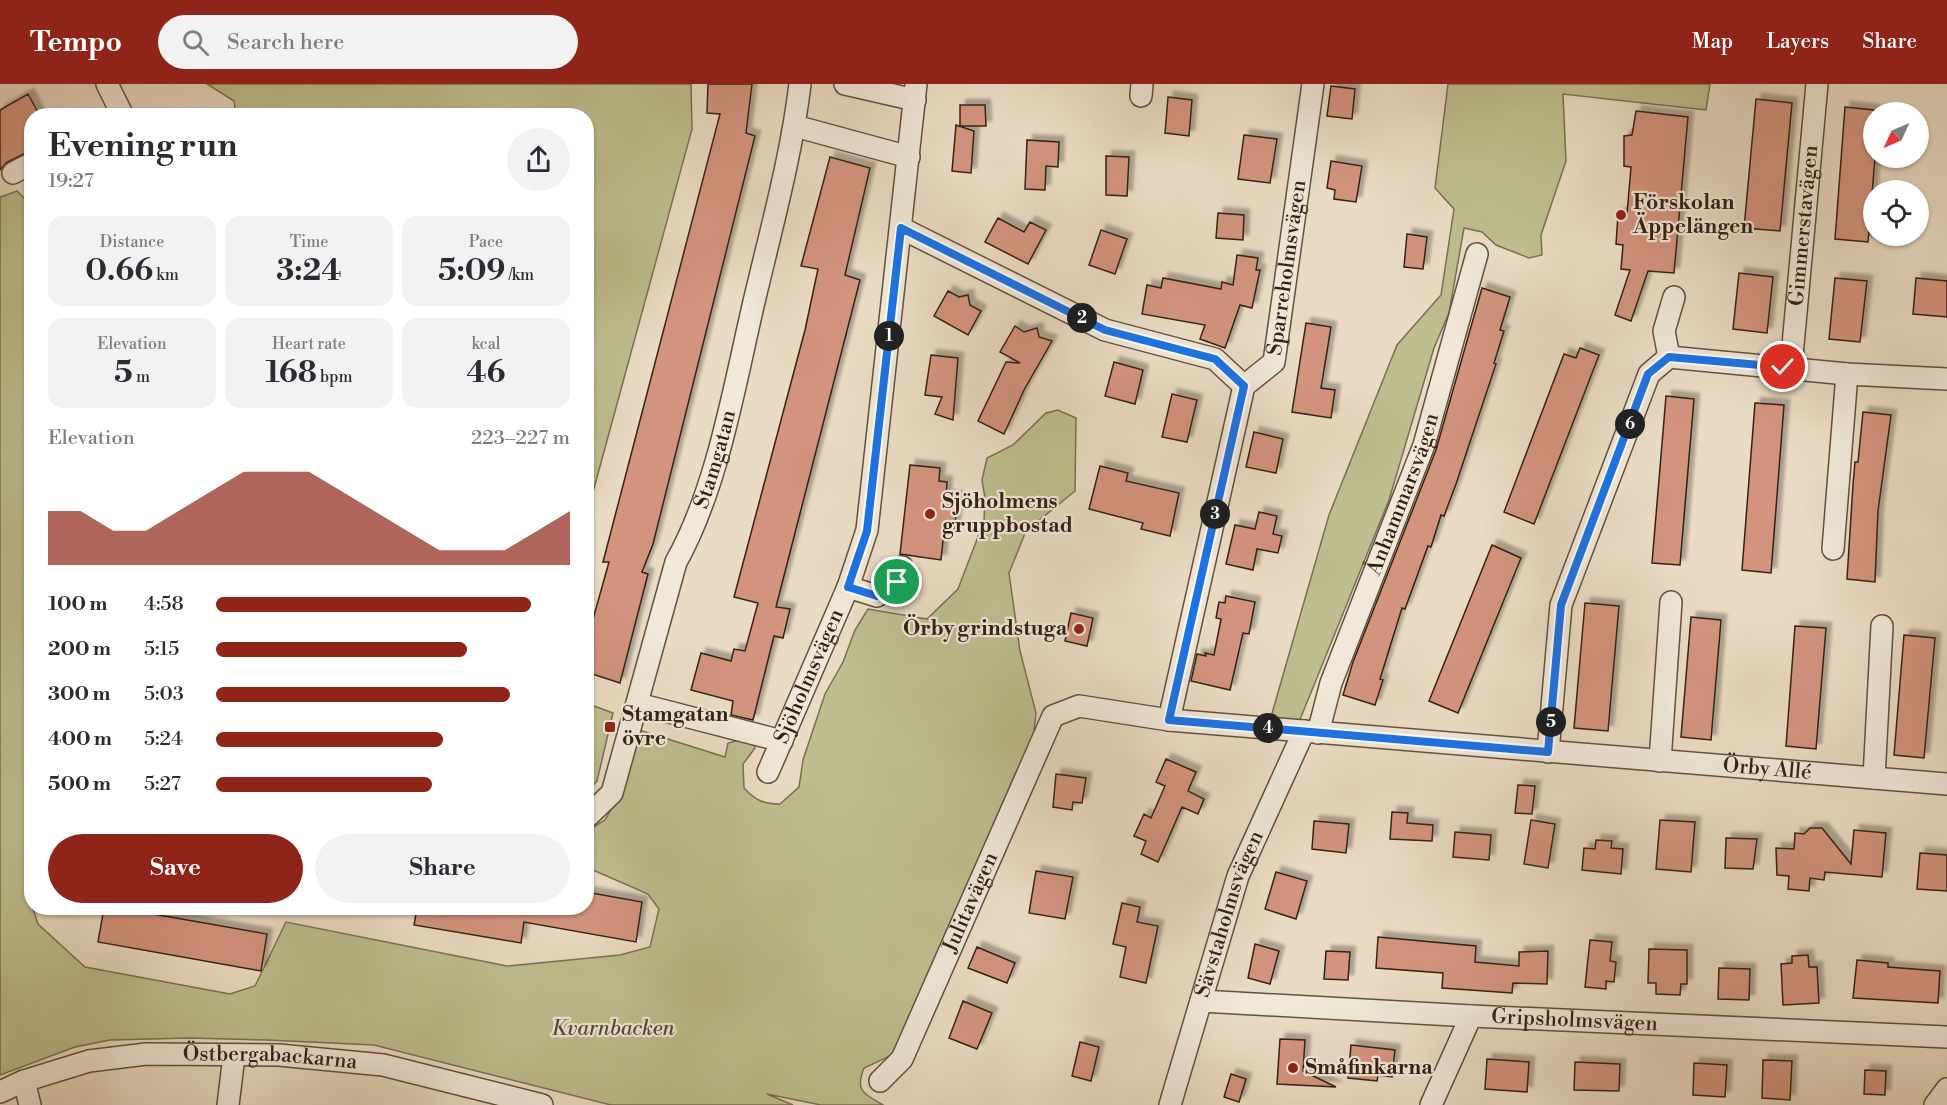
<!DOCTYPE html>
<html lang="en">
<head>
<meta charset="utf-8">
<style>
	:root { --surface:#fff; --page:#f2f2f3; --text:#2b2b33; --muted:#7c7c81; --accent:#8f2418 }
	body { margin:0; font-family:"Libre Bodoni",serif; background:var(--page); color:var(--text); height:100vh; display:flex; flex-direction:column; font-size:22px; white-space:nowrap }
	* { box-sizing:border-box; margin:0 }
	p { font-size:20px; color:var(--muted) }
	.icon { flex:none; width:33px; height:33px; fill:none; stroke:currentColor; stroke-width:2; stroke-linecap:round; stroke-linejoin:round }
	.map { position:relative; flex:1; overflow:hidden }
	.sheet { position:absolute; left:24px; top:24px; width:570px; height:807px; display:flex; flex-direction:column; background:var(--surface); border-radius:24px; box-shadow:0 2px 4px #0004 }
	.sheet>* { flex:none }
	.needle { width:39px; rotate:226deg }
	.controls { position:absolute; left:1863px; top:18px; display:grid; gap:12px }
	.controls a { display:grid; place-items:center; width:66px; height:66px; border-radius:50%; background:var(--surface); box-shadow:0 2px 4px #0004; font-size:30px }
	.pin { position:absolute; display:grid; place-items:center; width:51px; height:51px; color:#fff; margin:-26px; border:3px solid #fff; border-radius:50%; box-shadow:0 2px 6px #0007 }
	.km { position:absolute; width:30px; height:30px; margin:-15px; border-radius:50%; background:#222; color:#fff; font-size:16px; line-height:30px; text-align:center }
	.round { display:grid; place-items:center; flex:none; width:63px; height:63px; border-radius:32px; background:var(--page) }
	.overview { display:flex; align-items:center; justify-content:space-between; height:102px; padding:0 24px }
	h1 { font-size:33px; font-weight:800; line-height:45px }
	.stats { display:grid; grid-template-columns:repeat(3,1fr); gap:9px; height:102px; padding:6px 24px }
	.stats div { display:grid; align-content:center; border-radius:15px; background:var(--page); text-align:center }
	.stats b { font-size:30px; font-weight:800 }
	.stats small { font-size:16px; font-weight:400 }
	.stats p { font-size:16px }
	.chart { height:168px; padding:12px 24px }
	.chart p { display:flex; justify-content:space-between }
	.chart svg { width:100%; height:108px; margin-top:6px; fill:var(--accent); opacity:.7 }
	.action { display:flex; gap:12px; margin-top:auto; padding:12px 24px }
	.action a { flex:1; height:69px; border-radius:36px; background:var(--accent); color:#fff; font-size:24px; font-weight:800; line-height:69px; text-align:center }
	.action a+a { background:var(--page); color:var(--text) }
	ul { padding:0 24px; list-style:none; font-size:20px }
	li { display:grid; grid-template-columns:96px 72px 1fr; align-items:center; height:45px }
	li i { height:15px; border-radius:8px; background:var(--accent) }
	header { display:flex; align-items:center; gap:36px; box-sizing:border-box; height:84px; padding:0 30px; background:var(--accent); color:#fff }
	header strong { font-size:28px }
	nav { display:flex; gap:33px; margin-inline-start:auto; font-size:21px }
	.search { width:420px; height:54px; background:var(--page); display:flex; align-items:center; gap:15px; box-sizing:border-box; padding:0 21px; border-radius:33px; color:var(--muted); font-size:22px }
	.map>svg:first-child { display:block }
	.green { fill:#bfbe8f; stroke:#7a7052; stroke-width:1.5 }
	.building { fill:#d3947e; stroke:#342114; stroke-width:1.5; filter:url(#shadow) }
	.lines { fill:none; stroke-linecap:round; stroke-linejoin:round }
	.minor-casing { stroke:#625040; stroke-width:24 }
	.minor { stroke:#f1e8d9; stroke-width:21 }
	.route-casing { stroke:#fff; stroke-width:12 }
	.route { stroke:#1a73e8; stroke-width:8 }
	.poi-dot { fill:#8f2418; stroke:#f1e8d9; stroke-width:2 }
	.labels { text-anchor:middle; dominant-baseline:central; stroke-width:4.5; stroke-linejoin:round; paint-order:stroke }
	.poi-label { font-size:21px; font-weight:bold; fill:#342114; stroke:#f1e8d9; text-anchor:start }
	.street-label { font-size:21px; fill:#342114; stroke:#f1e8d9 }
	.park-label { font-size:21px; font-style:italic; fill:#574833; stroke:#f1e8d9 }
</style>
</head>
<body>
<header>
<strong>Tempo</strong>
<div class="search"><svg class="icon" aria-label="search" viewBox="0 0 24 24"><circle cx="10" cy="10" r="6"/><path d="M15 15l6 6"/></svg>Search here</div>
<nav><a>Map</a><a>Layers</a><a>Share</a></nav>
</header>
<div class="map">
<svg width="1947" height="1021" viewBox="0 0 1947 1021">
	<defs>
		<filter id="shadow"><feDropShadow dx="5.5" dy="-5.5" stdDeviation="1.5" flood-color="#0004"/></filter>
	</defs>
	<rect width="100%" height="100%" fill="#eadcc4"/>
	<filter id="stains"><feTurbulence type="fractalNoise" baseFrequency=".00333" numOctaves="4"/><feColorMatrix values="0 0 0 0 .2 0 0 0 0 .09 0 0 0 0 .02 0 0 0 .5 -.17"/></filter>
	<radialGradient id="worn" r=".72"><stop offset=".6" stop-color="#630" stop-opacity="0"/><stop offset="1" stop-color="#630" stop-opacity=".3"/></radialGradient>
	<path class="green" d="M 207,0 L 691,0 L 692,45 L 590,419 L 587,448 L 586,32 L 236,31 L 234,17 Z
		M 1448,0 L 1710,0 L 1706,26 L 1563,10 L 1566,77 L 1541,151 L 1542,171 L 1529,174 L 1496,161 L 1482,148 L 1464,144 L 1449,229 L 1434,264 L 1389,416 L 1299,638 L 1271,633 L 1329,431 L 1397,261 L 1441,211 L 1454,125 L 1435,104 Z
		M 17,107 L 32,122 L 32,792 L 28,809 L 38,840 L 85,883 L 230,910 L 255,902 L 286,838 L 507,882 L 620,871 L 650,863 L 659,825 L 648,810 L 586,783 L 587,747 L 605,736 L 617,715 L 639,646 L 725,673 L 728,659 L 751,653 L 755,664 L 743,680 L 744,704 C 755,716 763,720 780,720 L 799,703 L 803,676 L 825,610 L 843,578 L 855,546 L 868,525 L 927,535 L 958,505 L 984,437 L 985,414 L 982,396 L 987,374 L 1013,361 L 1046,329 L 1058,326 L 1076,334 L 1075,407 L 1026,447 L 1009,489 L 1020,567 L 1036,629 L 1033,655 L 897,965 L 890,972 L 864,984 C 854,1009 866,1010 883,1021 L 821,1021 L 767,1010 L 793,1021 L 611,1021 L 374,961 L 267,956 L 190,954 L 110,956 L 75,963 L 0,991 L 0,113 Z
		M 586,619 L 613,629 L 597,697 L 587,707 Z"/>
	<path class="building" d="M 708,0 L 752,0 L 746,49 L 755,52 L 653,460 L 642,488 L 648,490 L 620,599 L 586,588 L 586,560 L 609,478 L 603,478 L 720,30 L 707,29 Z
		M 1331,2 L 1355,5 L 1352,35 L 1327,32 Z
		M 28,10 L 40,32 L 32,32 L 32,66 L 7,78 L 0,86 L 0,26 Z
		M 1168,13 L 1192,16 L 1189,52 L 1165,49 Z
		M 1756,15 L 1792,19 L 1780,147 L 1744,144 Z
		M 960,21 L 985,21 L 986,42 L 960,42 Z
		M 1845,23 L 1874,26 L 1875,74 L 1868,158 L 1835,155 Z
		M 1636,27 L 1688,33 L 1674,189 L 1648,187 L 1631,237 L 1615,231 L 1630,186 L 1621,185 L 1623,161 L 1616,160 L 1618,130 L 1627,130 L 1631,83 L 1624,82 L 1624,52 L 1632,51 Z
		M 956,41 L 974,47 L 971,89 L 952,87 Z
		M 1244,51 L 1277,55 L 1270,99 L 1238,95 Z
		M 1027,56 L 1059,58 L 1058,83 L 1046,82 L 1045,106 L 1025,105 Z
		M 1106,72 L 1129,73 L 1127,112 L 1106,111 Z
		M 830,73 L 870,84 L 845,191 L 860,196 L 776,523 L 790,525 L 783,554 L 774,552 L 753,636 L 731,631 L 733,617 L 691,606 L 701,569 L 731,577 L 734,565 L 745,567 L 758,519 L 734,513 L 805,246 L 818,185 L 801,182 Z
		M 1331,77 L 1362,82 L 1356,118 L 1334,115 L 1335,106 L 1327,104 Z
		M 1218,129 L 1244,131 L 1243,156 L 1216,154 Z
		M 998,134 L 1024,148 L 1030,138 L 1046,146 L 1028,180 L 985,158 Z
		M 1101,146 L 1127,155 L 1115,190 L 1089,181 Z
		M 1407,150 L 1427,153 L 1423,185 L 1404,183 Z
		M 1237,171 L 1258,174 L 1256,186 L 1260,186 L 1252,224 L 1240,221 L 1225,264 L 1200,255 L 1205,241 L 1142,230 L 1147,201 L 1161,204 L 1163,194 L 1221,205 L 1222,198 L 1233,201 Z
		M 1739,189 L 1773,193 L 1767,249 L 1733,245 Z
		M 1835,194 L 1867,197 L 1860,258 L 1829,255 Z
		M 1916,194 L 1947,197 L 1947,233 L 1913,230 Z
		M 1482,204 L 1510,213 L 1500,246 L 1504,247 L 1494,279 L 1496,280 L 1456,400 L 1444,432 L 1441,431 L 1431,463 L 1428,462 L 1405,525 L 1402,524 L 1380,595 L 1383,596 L 1375,621 L 1343,611 L 1353,578 L 1436,366 Z
		M 948,207 L 959,213 L 968,211 L 970,221 L 981,227 L 968,251 L 934,232 Z
		M 1306,239 L 1331,243 L 1321,304 L 1335,306 L 1331,334 L 1292,328 Z
		M 1015,242 L 1024,248 L 1037,244 L 1039,253 L 1052,257 L 1024,306 L 1004,350 L 978,337 L 1006,278 L 1020,279 L 1000,268 Z
		M 1580,264 L 1599,271 L 1534,440 L 1504,428 L 1564,270 L 1576,274 Z
		M 931,271 L 958,274 L 953,336 L 935,330 L 942,313 L 925,311 Z
		M 1114,278 L 1143,286 L 1135,320 L 1105,312 Z
		M 1172,310 L 1197,316 L 1187,358 L 1162,353 Z
		M 1666,312 L 1694,315 L 1680,481 L 1652,479 Z
		M 1755,319 L 1784,321 L 1771,489 L 1742,486 Z
		M 1863,328 L 1891,331 L 1878,427 L 1875,498 L 1847,495 L 1853,401 L 1855,378 L 1858,378 Z
		M 1254,348 L 1283,355 L 1276,389 L 1246,383 Z
		M 910,381 L 940,384 L 939,397 L 947,398 L 946,412 L 958,413 L 954,448 L 944,447 L 941,476 L 900,470 Z
		M 1100,382 L 1128,389 L 1126,397 L 1179,409 L 1170,452 L 1141,445 L 1143,439 L 1089,425 Z
		M 1259,428 L 1277,432 L 1273,450 L 1282,452 L 1278,469 L 1257,465 L 1253,486 L 1226,480 L 1235,441 L 1255,445 Z
		M 1492,461 L 1521,474 L 1458,629 L 1429,617 Z
		M 1226,512 L 1255,518 L 1249,550 L 1243,549 L 1230,606 L 1191,597 L 1197,570 L 1206,572 L 1205,569 L 1214,571 L 1221,535 L 1216,534 L 1219,518 L 1225,519 Z
		M 1585,519 L 1619,522 L 1608,647 L 1574,644 Z
		M 1071,529 L 1093,534 L 1087,562 L 1065,557 Z
		M 1691,533 L 1721,536 L 1711,656 L 1681,653 Z
		M 1795,542 L 1826,544 L 1816,665 L 1786,662 Z
		M 1904,551 L 1935,554 L 1924,674 L 1894,671 Z
		M 1166,675 L 1196,688 L 1188,707 L 1204,715 L 1198,730 L 1182,723 L 1158,778 L 1141,770 L 1146,757 L 1134,752 L 1144,730 L 1151,734 L 1165,702 L 1156,698 Z
		M 1056,690 L 1086,694 L 1082,719 L 1073,718 L 1072,726 L 1053,723 Z
		M 1518,701 L 1535,702 L 1532,730 L 1515,729 Z
		M 1392,728 L 1408,729 L 1407,739 L 1433,741 L 1432,757 L 1390,755 Z
		M 1531,736 L 1555,740 L 1548,784 L 1524,780 Z
		M 1660,736 L 1695,738 L 1691,788 L 1656,785 Z
		M 1314,737 L 1349,740 L 1346,769 L 1312,765 Z
		M 1810,744 L 1822,744 L 1851,780 L 1854,746 L 1886,749 L 1882,793 L 1825,788 L 1824,796 L 1810,794 L 1809,807 L 1788,805 L 1789,792 L 1777,791 L 1776,764 L 1794,765 L 1795,749 L 1804,750 Z
		M 1455,748 L 1491,751 L 1489,776 L 1453,773 Z
		M 1726,754 L 1757,755 L 1753,785 L 1725,784 Z
		M 1596,756 L 1612,757 L 1611,764 L 1623,765 L 1621,790 L 1582,786 L 1584,764 L 1595,765 Z
		M 1920,769 L 1947,771 L 1947,807 L 1917,805 Z
		M 1036,787 L 1073,793 L 1065,835 L 1029,829 Z
		M 1276,788 L 1307,797 L 1296,835 L 1265,825 Z
		M 586,808 L 642,818 L 636,858 L 524,838 L 521,859 L 414,841 L 417,824 L 586,824 Z
		M 1122,819 L 1140,823 L 1137,838 L 1158,842 L 1146,899 L 1120,893 L 1126,863 L 1113,860 Z
		M 104,824 L 119,824 L 267,850 L 261,887 L 98,858 Z
		M 1378,853 L 1476,862 L 1475,878 L 1519,882 L 1519,868 L 1548,867 L 1547,900 L 1513,899 L 1512,909 L 1442,904 L 1443,889 L 1376,884 Z
		M 1590,856 L 1612,858 L 1610,877 L 1616,878 L 1614,898 L 1606,897 L 1606,905 L 1585,903 Z
		M 1255,860 L 1279,867 L 1270,900 L 1248,894 Z
		M 977,863 L 1015,879 L 1007,899 L 968,884 Z
		M 1649,865 L 1687,866 L 1687,900 L 1681,900 L 1680,911 L 1656,910 L 1656,899 L 1648,899 Z
		M 1326,867 L 1350,868 L 1348,896 L 1324,895 Z
		M 1808,871 L 1809,883 L 1817,883 L 1819,919 L 1783,921 L 1781,880 L 1792,879 L 1792,872 Z
		M 1857,876 L 1888,879 L 1888,883 L 1940,887 L 1938,919 L 1853,914 Z
		M 1719,884 L 1750,885 L 1749,916 L 1718,915 Z
		M 963,917 L 992,929 L 977,965 L 949,954 Z
		M 1280,955 L 1305,956 L 1303,987 L 1336,1003 L 1277,1000 Z
		M 1080,958 L 1099,963 L 1091,997 L 1072,992 Z
		M 1351,961 L 1395,966 L 1392,993 L 1378,991 L 1377,997 L 1348,994 Z
		M 1487,975 L 1529,978 L 1527,1008 L 1485,1005 Z
		M 1763,976 L 1792,977 L 1790,1016 L 1762,1014 Z
		M 1575,978 L 1620,980 L 1619,1007 L 1574,1006 Z
		M 1694,979 L 1727,981 L 1725,1013 L 1693,1011 Z
		M 1865,986 L 1886,987 L 1885,1011 L 1864,1010 Z
		M 1231,990 L 1246,995 L 1239,1018 L 1224,1013 Z"/>
	<g class="lines">
		<defs>
			<g id="minor">
				<path d="M 107,0 L 123,32"/>
				<path d="M 845,0 L 915,16"/>
				<path d="M 1141,12 L 1142,0"/>
				<path d="M 795,42 L 909,73"/>
				<path d="M 13,89 L 32,79"/>
				<path d="M 901,144 L 1105,246 L 1215,275 L 1244,302"/>
				<path d="M 1669,273 L 1664,247 L 1674,213"/>
				<path id="s1" d="M 1791,283 L 1817,0"/>
				<path d="M 1833,465 L 1847,290"/>
				<path d="M 848,503 L 877,512 L 897,498 L 902,483"/>
				<path d="M 638,620 L 782,657"/>
				<path id="s2" d="M 1169,636 L 1244,302 L 1274,278 L 1313,0"/>
				<path id="s3" d="M 1318,649 L 1331,599 L 1424,361 L 1477,170"/>
				<path d="M 1548,668 L 1561,521 L 1649,290 L 1669,273 L 1847,290 L 1947,295"/>
				<path d="M 1660,677 L 1671,518"/>
				<path id="s4" d="M 768,688 L 848,503 L 867,446 L 916,0"/>
				<path d="M 1874,694 L 1882,542"/>
				<path id="s5" d="M 586,734 L 612,709 L 676,478 C 717,405 734,304 753,222 C 770,149 791,75 800,0"/>
				<path id="s6" d="M 1201,917 L 1471,932 L 1947,953"/>
				<path d="M 24,997 L 30,1021"/>
				<path id="s7" d="M 880,997 L 902,975 L 1053,632 L 1079,622 L 1169,636 L 1947,700"/>
				<path id="s8" d="M 0,1008 L 24,997 L 89,977 L 146,970 L 279,971 L 383,981 L 542,1021"/>
				<path d="M 228,1021 L 234,972"/>
				<path id="s9" d="M 1170,1021 L 1238,792 L 1304,647"/>
				<path d="M 1431,1021 L 1471,932"/>
				<path d="M 1935,1021 L 1947,1005"/>
			</g>
		</defs>
		<use href="#minor" class="minor-casing"/>
		<use href="#minor" class="minor"/>
	</g>
	<g class="lines">
		<defs>
			<path id="route" d="M 897,498 L 877,512 L 848,503 L 867,447 L 901,144 L 1105,246 L 1215,275 L 1244,302 L 1169,636 L 1548,668 L 1561,521 L 1648,290 L 1669,273 L 1783,283"/>
		</defs>
		<use href="#route" class="route-casing"/>
		<use href="#route" class="route"/>
	</g>
	<g class="poi-dot">
		<circle cx="1621" cy="131" r="6"/>
		<circle cx="930" cy="430" r="6"/>
		<circle cx="1079" cy="545" r="6"/>
		<rect x="604" y="637" width="12" height="12" rx="3"/>
		<circle cx="1293" cy="984" r="6"/>
	</g>
	<g class="labels">
		<g class="poi-label">
			<text x="1633" y="119">Förskolan<tspan x="1633" dy="24">Äppelängen</tspan></text>
			<text x="942" y="418">Sjöholmens<tspan x="942" dy="24">gruppbostad</tspan></text>
			<text x="1067" y="545" text-anchor="end">Örby grindstuga</text>
			<text x="622" y="631">Stamgatan<tspan x="622" dy="24">övre</tspan></text>
			<text x="1305" y="984">Småfinkarna</text>
		</g>
		<g class="street-label">
			<text stroke="none"><textPath href="#s1" startOffset="142">Gimmerstavägen</textPath></text>
			<text stroke="none"><textPath href="#s2" startOffset="476">Sparreholmsvägen</textPath></text>
			<text stroke="none"><textPath href="#s5" startOffset="386">Stamgatan</textPath></text>
			<text stroke="none"><textPath href="#s3" startOffset="254">Ånhammarsvägen</textPath></text>
			<text stroke="none"><textPath href="#s4" startOffset="104">Sjöholmsvägen</textPath></text>
			<text stroke="none"><textPath href="#s7" startOffset="1125">Örby Allé</textPath></text>
			<text stroke="none"><textPath href="#s7" startOffset="202">Julitavägen</textPath></text>
			<text stroke="none"><textPath href="#s9" startOffset="200">Sävstaholmsvägen</textPath></text>
			<text stroke="none"><textPath href="#s6" startOffset="374">Gripsholmsvägen</textPath></text>
			<text stroke="none"><textPath href="#s8" startOffset="276">Östbergabackarna</textPath></text>
		</g>
		<g class="park-label">
			<text x="613" y="945">Kvarnbacken</text>
		</g>
	</g>
	<rect width="100%" height="100%" filter="url(#stains)"/>
	<rect width="100%" height="100%" fill="url(#worn)"/>
</svg>
<div class="controls">
<a><svg class="needle" viewBox="-14 -14 28 28"><path d="M0-13l5 13h-10z" fill="#e53935"/><path d="M0 13l5-13h-10z" fill="#7c7c81"/></svg></a>
<a><svg class="icon" aria-label="locate" viewBox="0 0 24 24"><circle cx="12" cy="12" r="6"/><path d="M12 2v4M12 18v4M2 12h4M18 12h4"/></svg></a>
</div>
<div class="pin" style="left:897px;top:498px;background:#1e9e55"><svg class="icon" aria-label="arrive" viewBox="0 0 24 24"><path d="M6 21V4h12l-3 4 3 4H6"/></svg></div>
<div class="pin" style="left:1783px;top:283px;background:#d93025"><svg class="icon" aria-label="check" viewBox="0 0 24 24"><path d="M5 12l5 5 9-10"/></svg></div>
<b class="km" style="left:889px;top:252px">1</b>
<b class="km" style="left:1082px;top:234px">2</b>
<b class="km" style="left:1215px;top:430px">3</b>
<b class="km" style="left:1268px;top:644px">4</b>
<b class="km" style="left:1551px;top:638px">5</b>
<b class="km" style="left:1630px;top:340px">6</b>
<section class="sheet">
<div class="overview"><div><h1>Evening run</h1><p>19:27</p></div><a class="round"><svg class="icon" aria-label="share" viewBox="0 0 24 24"><path d="M12 15V3M7 8l5-5 5 5M5 13v7h14v-7"/></svg></a></div>
<div class="stats">
<div><p>Distance</p><b>0.66<small> km</small></b></div>
<div><p>Time</p><b>3:24</b></div>
<div><p>Pace</p><b>5:09<small> /km</small></b></div>
</div>
<div class="stats">
<div><p>Elevation</p><b>5<small> m</small></b></div>
<div><p>Heart rate</p><b>168<small> bpm</small></b></div>
<div><p>kcal</p><b>46</b></div>
</div>
<div class="chart"><p><span>Elevation</span>223–227 m</p>
<svg viewBox="0 0 160 44" preserveAspectRatio="none"><path d="M0 44V22L10 22L20 30L30 30L40 22L50 14L60 6L70 6L80 6L90 14L100 22L110 30L120 38L130 38L140 38L150 30L160 22V44z"/></svg>
</div>
<ul>
<li><b>100 m</b>4:58<i style="width:89%"></i></li>
<li><b>200 m</b>5:15<i style="width:71%"></i></li>
<li><b>300 m</b>5:03<i style="width:83%"></i></li>
<li><b>400 m</b>5:24<i style="width:64%"></i></li>
<li><b>500 m</b>5:27<i style="width:61%"></i></li>
</ul>
<div class="action"><a>Save</a><a>Share</a></div>
</section>
</div>
</body>
</html>
